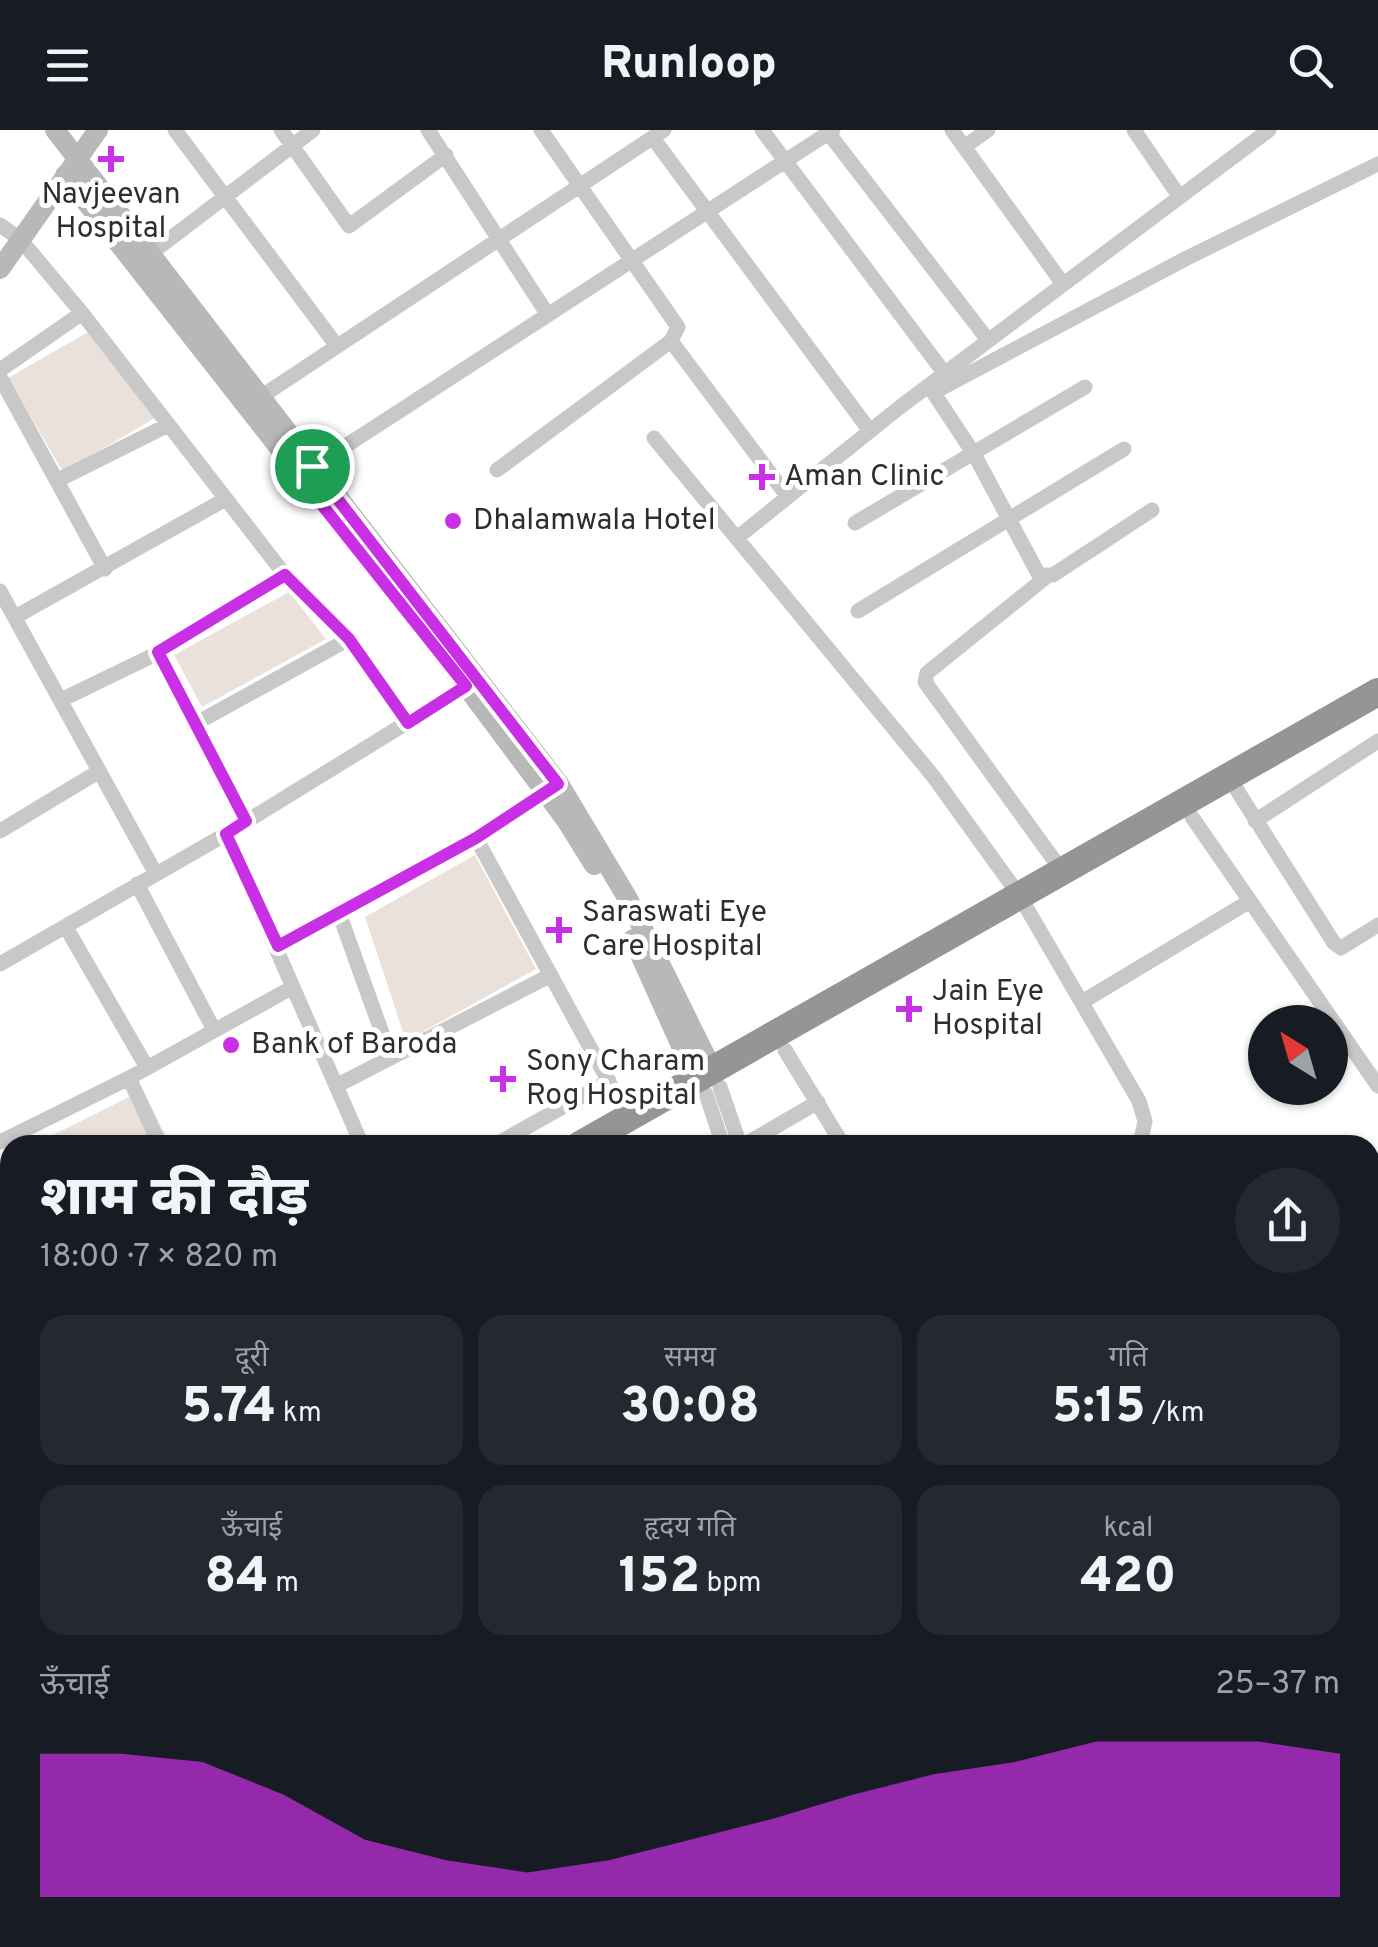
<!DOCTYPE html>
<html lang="hi">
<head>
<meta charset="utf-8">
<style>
	:root { --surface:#171b24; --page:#242831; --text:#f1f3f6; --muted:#9ea1a6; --accent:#c92fe5 }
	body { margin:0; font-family:Overpass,"Noto Sans Devanagari",sans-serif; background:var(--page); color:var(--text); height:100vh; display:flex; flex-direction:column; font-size:38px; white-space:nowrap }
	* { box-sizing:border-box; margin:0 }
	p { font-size:32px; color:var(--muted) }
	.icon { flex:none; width:55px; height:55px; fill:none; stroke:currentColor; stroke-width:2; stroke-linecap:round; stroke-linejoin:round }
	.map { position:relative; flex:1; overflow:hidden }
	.side { position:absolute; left:0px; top:1005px; width:1380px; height:812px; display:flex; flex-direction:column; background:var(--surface); border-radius:30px 30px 0 0; box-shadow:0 2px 8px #0004 }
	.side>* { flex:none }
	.needle { width:65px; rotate:323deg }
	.buttons { position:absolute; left:1248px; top:875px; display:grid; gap:20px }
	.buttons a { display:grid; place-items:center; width:100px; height:100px; border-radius:50%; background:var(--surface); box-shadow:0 2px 8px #0004; font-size:50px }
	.pin { position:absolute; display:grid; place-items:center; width:85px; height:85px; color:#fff; margin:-42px; border:5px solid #fff; border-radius:50%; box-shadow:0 2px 10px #0007 }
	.round { display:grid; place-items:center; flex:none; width:105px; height:105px; border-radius:52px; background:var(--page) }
	.summary { display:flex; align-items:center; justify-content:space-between; height:170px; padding:0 40px }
	h1 { font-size:55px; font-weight:800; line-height:75px }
	.stats { display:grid; grid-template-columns:repeat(3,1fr); gap:15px; height:170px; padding:10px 40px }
	.stats div { display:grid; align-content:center; border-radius:25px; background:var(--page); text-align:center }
	.stats b { font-size:50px; font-weight:800 }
	.stats small { font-size:28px; font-weight:400 }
	.stats p { font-size:28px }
	.chart { height:280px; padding:20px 40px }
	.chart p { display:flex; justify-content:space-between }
	.chart svg { width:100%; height:180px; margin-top:10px; fill:var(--accent); opacity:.7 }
	header { display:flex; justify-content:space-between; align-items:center; height:130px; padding:0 40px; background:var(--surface); font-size:45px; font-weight:800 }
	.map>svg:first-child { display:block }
	.green { fill:#ebe1db }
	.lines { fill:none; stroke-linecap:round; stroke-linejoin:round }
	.street { stroke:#c8c8c8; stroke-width:15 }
	.secondary { stroke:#b8b8b8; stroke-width:20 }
	.highway { stroke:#959595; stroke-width:28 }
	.route-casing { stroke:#fff; stroke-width:20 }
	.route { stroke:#c92fe5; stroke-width:12 }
	.poi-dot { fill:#c92fe5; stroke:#fff; stroke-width:4 }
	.labels { text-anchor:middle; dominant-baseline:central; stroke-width:10; stroke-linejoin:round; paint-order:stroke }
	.poi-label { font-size:30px; fill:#2e2e2e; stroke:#fff; text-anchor:start }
</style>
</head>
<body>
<header><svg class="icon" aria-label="menu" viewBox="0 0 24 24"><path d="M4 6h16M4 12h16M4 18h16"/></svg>Runloop<svg class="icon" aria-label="search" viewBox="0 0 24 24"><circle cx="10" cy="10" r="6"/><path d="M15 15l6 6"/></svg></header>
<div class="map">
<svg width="1378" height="1817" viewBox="0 0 1378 1817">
	<rect width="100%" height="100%" fill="#fff"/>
	<path class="green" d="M 88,202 L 155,288 L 63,342 L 8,248 Z
		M 289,462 L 326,509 L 202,577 L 174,525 Z
		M 475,725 L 536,839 L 406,911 L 365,787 Z
		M 143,960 L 170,1015 L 53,1015 L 49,1007 Z"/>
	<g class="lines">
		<path class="street" d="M 175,0 L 337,216
			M 281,0 L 349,96 L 446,25
			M 428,0 L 546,182
			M 762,0 L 945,244
			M 826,0 L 988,210
			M 952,0 L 1063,154
			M 1134,0 L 1179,66
			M 653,8 L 870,301
			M 964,17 L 988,0
			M 0,95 L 20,109 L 82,183 L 285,445 L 349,509 L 408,593
			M 150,124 L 313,0
			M 671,211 L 788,367
			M 0,240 L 82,183
			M 0,247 L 105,439
			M 936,261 L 1185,129 L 1378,34
			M 933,262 L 974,324 L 1039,445 L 1053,445 L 1152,380
			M 259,268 L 664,0
			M 654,308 L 933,646 L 1019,765 L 1139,971 L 1145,991 L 1140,1015
			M 497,340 L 671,211 L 678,197 L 541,0
			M 307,341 L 833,0
			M 58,350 L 168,295
			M 855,393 L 1085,257
			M 738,407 L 900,277 L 1269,0
			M 1045,448 L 927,543 L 925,552 L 1062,741
			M 0,461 L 156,744
			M 858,481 L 1124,319
			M 15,487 L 224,370
			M 158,523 L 246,691
			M 61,570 L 158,523 L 285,445
			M 193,595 L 349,509
			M 1228,646 L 1334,813 L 1341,818 L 1378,795
			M 1192,687 L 1378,956
			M 1255,691 L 1378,611
			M 0,701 L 98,642
			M 226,704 L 362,1015
			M 476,708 L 628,987
			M 137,754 L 213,898
			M 339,783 L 391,928
			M 67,799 L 146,936
			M 278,816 L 476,708 L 551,659
			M 0,834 L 226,704 L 473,552
			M 1082,872 L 1250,771
			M 785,920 L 843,1015
			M 129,948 L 160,1015
			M 336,956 L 551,845
			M 720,957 L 740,1015
			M 706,964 L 723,1015
			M 0,1012 L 129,948 L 293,857
			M 495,1015 L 609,951
			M 744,1015 L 818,972
			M 1370,1061 L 1378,1055
			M 1370,1114 L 1378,1127
			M 0,1145 L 10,1140
			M 0,1180 L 6,1207
			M 1370,1391 L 1378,1385
			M 1370,1428 L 1378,1439
			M 0,1429 L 10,1424
			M 0,1612 L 10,1612
			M 0,1800 L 10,1798
			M 824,1817 L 825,1808"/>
		<path class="secondary" d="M 55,0 L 559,654 L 628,769 L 712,939
			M 65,45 L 466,556 L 566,690 L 594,735
			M 0,139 L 98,0
			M 633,809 L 696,949
			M 0,1204 L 10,1210"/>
		<path class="highway" d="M 580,1015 L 1378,562
			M 0,1346 L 10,1340
			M 0,1370 L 10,1364"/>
	</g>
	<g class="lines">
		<defs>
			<path id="route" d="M 312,336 L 558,654 L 476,708 L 278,816 L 226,704 L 246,691 L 158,522 L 285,445 L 349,509 L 408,593 L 466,556 L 299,346 Z"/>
		</defs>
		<use href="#route" class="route-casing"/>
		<use href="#route" class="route"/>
	</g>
	<g class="poi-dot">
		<path d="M106 14h10v10h10v10h-10v10h-10v-10h-10v-10h10z"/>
		<path d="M757 332h10v10h10v10h-10v10h-10v-10h-10v-10h10z"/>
		<circle cx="453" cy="391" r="10"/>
		<path d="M554 785h10v10h10v10h-10v10h-10v-10h-10v-10h10z"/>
		<path d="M904 864h10v10h10v10h-10v10h-10v-10h-10v-10h10z"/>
		<circle cx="231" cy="915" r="10"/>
		<path d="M498 934h10v10h10v10h-10v10h-10v-10h-10v-10h10z"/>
	</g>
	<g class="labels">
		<g class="poi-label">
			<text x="111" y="65" text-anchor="middle">Navjeevan<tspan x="111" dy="34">Hospital</tspan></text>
			<text x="784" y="347">Aman Clinic</text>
			<text x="473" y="391">Dhalamwala Hotel</text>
			<text x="582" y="783">Saraswati Eye<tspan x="582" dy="34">Care Hospital</tspan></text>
			<text x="932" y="862">Jain Eye<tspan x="932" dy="34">Hospital</tspan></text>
			<text x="251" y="915">Bank of Baroda</text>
			<text x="526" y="932">Sony Charam<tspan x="526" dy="34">Rog Hospital</tspan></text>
		</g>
	</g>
</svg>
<div class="buttons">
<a><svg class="needle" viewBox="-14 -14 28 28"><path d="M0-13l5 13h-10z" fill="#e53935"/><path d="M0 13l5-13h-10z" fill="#9ea1a6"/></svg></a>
</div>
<div class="pin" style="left:312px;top:336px;background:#1e9e55"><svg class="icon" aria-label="arrive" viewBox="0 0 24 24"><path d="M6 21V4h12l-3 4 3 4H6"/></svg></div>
<section class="side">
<div class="summary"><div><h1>शाम की दौड़</h1><p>18:00 · 7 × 820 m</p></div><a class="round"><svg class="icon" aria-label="share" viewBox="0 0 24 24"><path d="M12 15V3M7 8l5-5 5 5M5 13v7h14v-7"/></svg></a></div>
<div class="stats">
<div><p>दूरी</p><b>5.74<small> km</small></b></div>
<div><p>समय</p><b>30:08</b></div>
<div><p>गति</p><b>5:15<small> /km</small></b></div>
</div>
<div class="stats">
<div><p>ऊँचाई</p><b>84<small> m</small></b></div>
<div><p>हृदय गति</p><b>152<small> bpm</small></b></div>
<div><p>kcal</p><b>420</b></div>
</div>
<div class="chart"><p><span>ऊँचाई</span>25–37 m</p>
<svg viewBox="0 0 160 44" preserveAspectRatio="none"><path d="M0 44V9L10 9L20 11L30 19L40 30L50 35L60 38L70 35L80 30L90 25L100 19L110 14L120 11L130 6L140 6L150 6L160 9V44z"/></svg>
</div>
</section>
</div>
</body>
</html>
